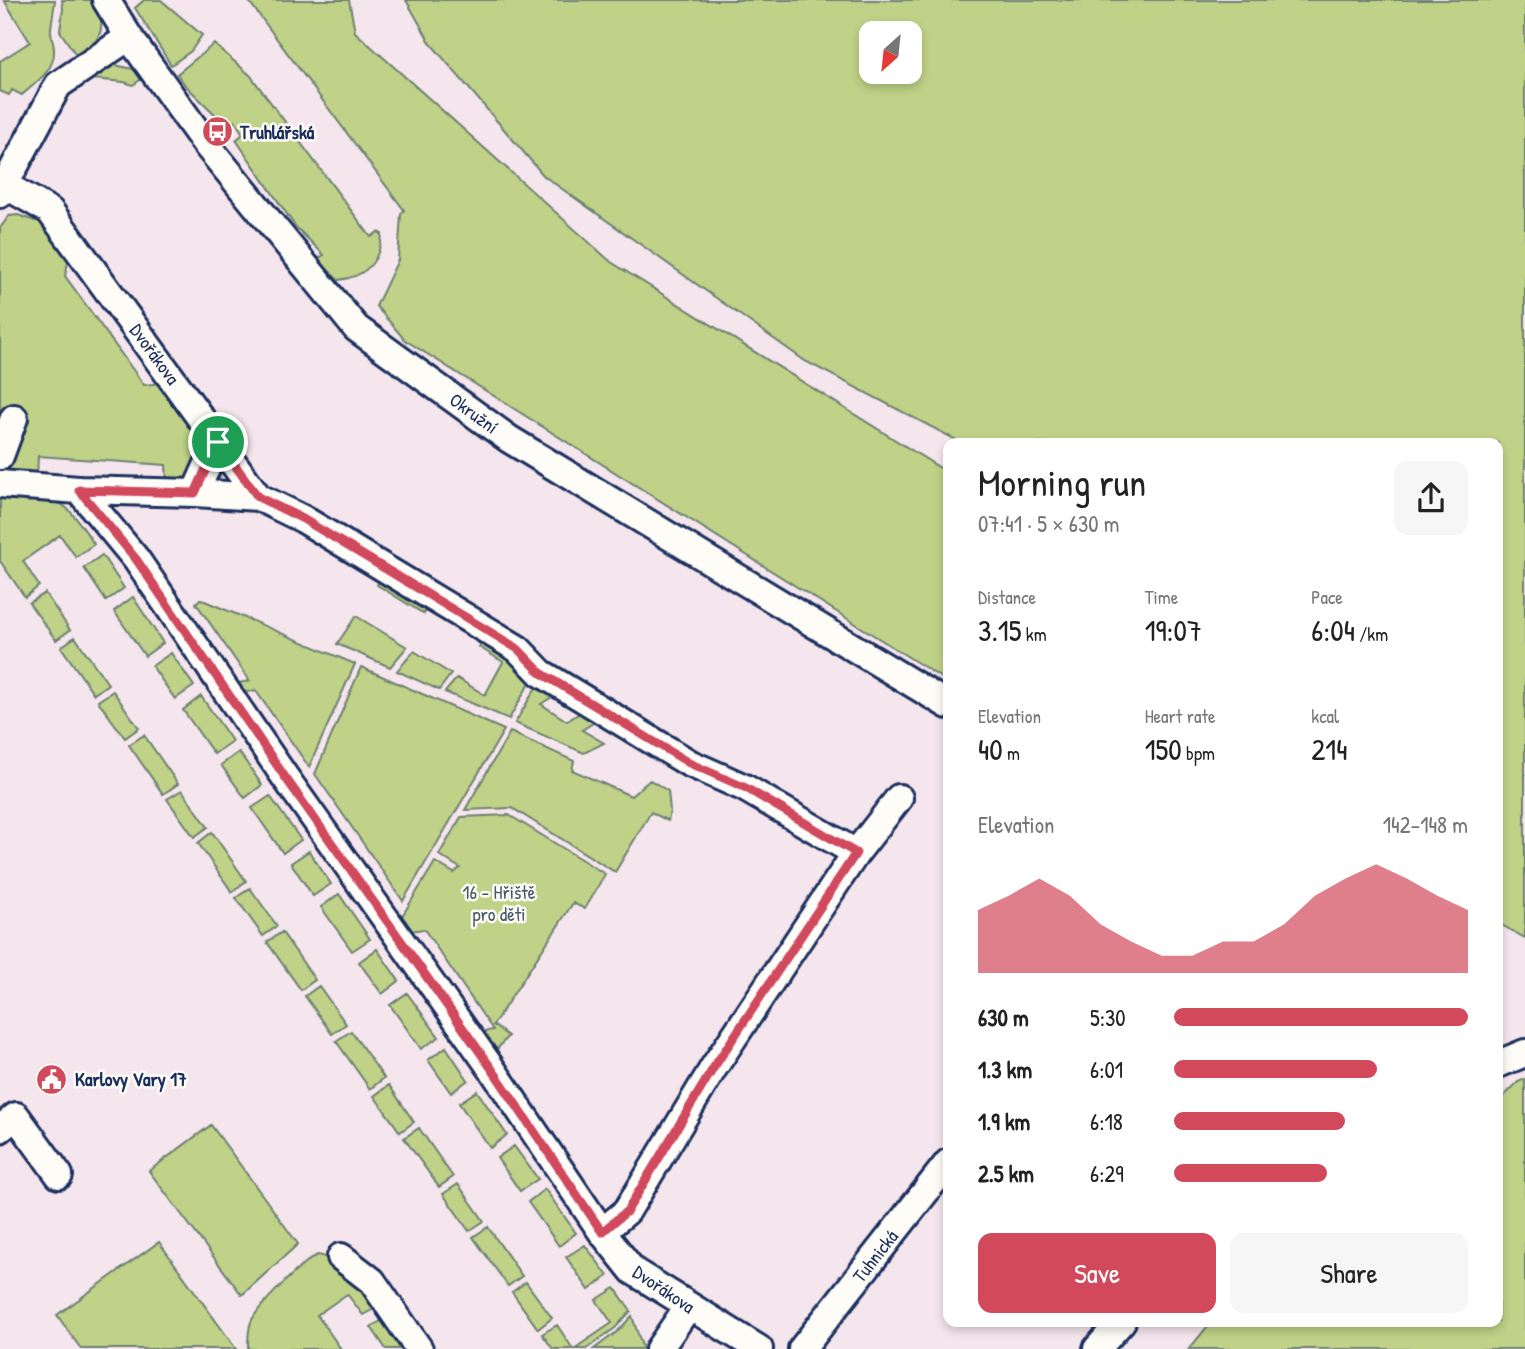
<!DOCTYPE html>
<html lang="en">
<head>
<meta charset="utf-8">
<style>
	:root { --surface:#fff; --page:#f6f6f6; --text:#222; --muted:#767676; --accent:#d1495b }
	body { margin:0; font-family:"Patrick Hand",sans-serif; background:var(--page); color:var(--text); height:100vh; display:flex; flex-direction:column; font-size:26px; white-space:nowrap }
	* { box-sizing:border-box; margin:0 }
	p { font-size:23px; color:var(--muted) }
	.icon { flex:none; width:38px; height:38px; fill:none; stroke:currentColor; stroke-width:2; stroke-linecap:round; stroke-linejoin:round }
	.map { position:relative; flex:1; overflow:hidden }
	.panel { position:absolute; left:943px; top:438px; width:560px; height:889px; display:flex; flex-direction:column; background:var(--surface); border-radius:14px; box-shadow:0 4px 10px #0003 }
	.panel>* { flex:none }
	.needle { width:46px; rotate:207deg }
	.fabs { position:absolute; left:859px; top:21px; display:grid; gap:14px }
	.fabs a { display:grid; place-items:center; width:63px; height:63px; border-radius:14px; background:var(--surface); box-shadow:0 4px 10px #0003; font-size:35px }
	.pin { position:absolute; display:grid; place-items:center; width:60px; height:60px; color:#fff; margin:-30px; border:4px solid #fff; border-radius:50%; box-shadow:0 2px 7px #0007 }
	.round { display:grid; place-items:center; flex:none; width:74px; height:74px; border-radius:14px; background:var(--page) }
	.head { display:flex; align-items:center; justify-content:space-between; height:119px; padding:0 35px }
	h1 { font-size:38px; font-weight:600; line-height:52px }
	.figures { display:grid; grid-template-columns:repeat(3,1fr); gap:10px; height:119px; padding:7px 35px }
	.figures div { display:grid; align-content:center }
	.figures b { font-size:30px; font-weight:600 }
	.figures small { font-size:19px; font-weight:400 }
	.figures p { font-size:19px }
	.chart { height:196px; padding:14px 35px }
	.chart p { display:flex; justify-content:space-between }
	.chart svg { width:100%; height:126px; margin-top:7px; fill:var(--accent); opacity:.7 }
	.primary-button { display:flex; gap:14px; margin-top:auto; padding:14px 35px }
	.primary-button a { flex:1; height:80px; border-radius:14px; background:var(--accent); color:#fff; font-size:28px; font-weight:600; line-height:80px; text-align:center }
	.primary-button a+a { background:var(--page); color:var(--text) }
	ul { padding:0 35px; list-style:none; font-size:23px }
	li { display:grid; grid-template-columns:112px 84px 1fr; align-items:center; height:52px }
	li i { height:18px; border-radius:9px; background:var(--accent) }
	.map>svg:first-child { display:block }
	.green { fill:#bfd287; stroke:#6d8072; stroke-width:2; fill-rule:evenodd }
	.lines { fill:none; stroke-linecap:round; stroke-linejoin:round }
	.street-casing { stroke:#1b2f5e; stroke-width:32 }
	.street { stroke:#fdfcf7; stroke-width:26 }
	.route-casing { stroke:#fff; stroke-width:14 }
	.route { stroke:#d1495b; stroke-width:9 }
	.labels { text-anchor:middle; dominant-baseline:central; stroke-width:5; stroke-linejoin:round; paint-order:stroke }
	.poi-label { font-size:19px; font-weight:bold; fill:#1b2f5e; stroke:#fdfcf7; text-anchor:start }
	.street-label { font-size:19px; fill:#1b2f5e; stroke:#fdfcf7 }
	.park-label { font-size:19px; fill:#445868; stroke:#fdfcf7 }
</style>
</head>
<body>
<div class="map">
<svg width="1525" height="1349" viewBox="0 0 1525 1349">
	<rect width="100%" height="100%" fill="#f5e6ed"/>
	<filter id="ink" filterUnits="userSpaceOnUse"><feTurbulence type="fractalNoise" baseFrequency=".0143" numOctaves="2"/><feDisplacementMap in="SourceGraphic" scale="14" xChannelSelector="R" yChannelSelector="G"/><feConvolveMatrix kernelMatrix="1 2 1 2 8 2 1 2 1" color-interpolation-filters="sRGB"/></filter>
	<g filter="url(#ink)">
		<path class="green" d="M 4,0 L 55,0 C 54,10 52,19 51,28 C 50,35 54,43 54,50 C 55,71 35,83 22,95 L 12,90 L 9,95 L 0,91 L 0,61 L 30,42 Z
			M 62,0 L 93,0 C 109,26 101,41 78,58 L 60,31 L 63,9 Z
			M 144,0 L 161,0 L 202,35 L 191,51 L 171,65 L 135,8 Z
			M 248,0 L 349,0 L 355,32 L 611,262 L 948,473 L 948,682 L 405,340 L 376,306 L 398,260 L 401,214 L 404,210 Z
			M 406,0 L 1525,0 L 1525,938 L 1498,923 L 1498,443 L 962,443 L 805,361 L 544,176 L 431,44 ZM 910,33 L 910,72 L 872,72 L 872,33 Z
			M 214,44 L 250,75 L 371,237 L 378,232 L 382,234 C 380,262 366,277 338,280 L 317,259 L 324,255 L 295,226 L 236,140 L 243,134 L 235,121 L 226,125 L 185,85 L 177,74 Z
			M 115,65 L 133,69 L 143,78 L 133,85 L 124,82 L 92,79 L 90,76 Z
			M 39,214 L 71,249 L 65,276 L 144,385 L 161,383 L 205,435 L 205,452 L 190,479 L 167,485 L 166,465 L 38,456 L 37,477 L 0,474 L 0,228 L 9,216 L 18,215 L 35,221 Z
			M 0,495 C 59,499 60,492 94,544 L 76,557 L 60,535 L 23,561 L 39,586 L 25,597 L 0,561 Z
			M 102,555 L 124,588 L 106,601 L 84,568 Z
			M 382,576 L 429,604 L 424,614 L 377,585 Z
			M 45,593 L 70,630 L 56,640 L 29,603 Z
			M 133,597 L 163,643 L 145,656 L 114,611 Z
			M 200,599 L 355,664 L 309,767 L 256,691 L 233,693 L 227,685 L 250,681 L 196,603 Z
			M 356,616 L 407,647 L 390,667 L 337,644 Z
			M 75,637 L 108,684 L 94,694 L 61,647 Z
			M 485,638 L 530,674 L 529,684 L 509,719 L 445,692 L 457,678 L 485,695 L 503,662 L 479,647 Z
			M 414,651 L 451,674 L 439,690 L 397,671 Z
			M 171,653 L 194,686 L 175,699 L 152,666 Z
			M 361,667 L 504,730 L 403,901 L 315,774 Z
			M 538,684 L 555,695 L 541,704 L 567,721 L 586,709 L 601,718 L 582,730 L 604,743 L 584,753 L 515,723 Z
			M 113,691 L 139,728 L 125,738 L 98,701 Z
			M 201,696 L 232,741 L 214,754 L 183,710 Z
			M 510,732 L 574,761 L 572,770 L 631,796 L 650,780 L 668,791 L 670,811 L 668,821 L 651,812 L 615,872 L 512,808 L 465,810 Z
			M 144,735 L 178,784 L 163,794 L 129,745 Z
			M 239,752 L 262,785 L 245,798 L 221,765 Z
			M 182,790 L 208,827 L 194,837 L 167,799 Z
			M 270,796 L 301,840 L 283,853 L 252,808 Z
			M 509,815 L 605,874 L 585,909 L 573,903 L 493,1025 L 508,1036 L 494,1053 L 472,1034 L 493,1030 L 424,929 L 403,932 L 396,926 L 435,862 L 454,873 L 460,868 L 439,855 L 461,817 Z
			M 212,832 L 246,881 L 232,892 L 198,843 Z
			M 309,851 L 331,884 L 313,896 L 291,863 Z
			M 250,888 L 277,926 L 263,936 L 236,898 Z
			M 339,894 L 370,939 L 352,951 L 321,907 Z
			M 282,932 L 315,980 L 301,990 L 267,942 Z
			M 377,949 L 399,981 L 382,994 L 359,962 Z
			M 319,986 L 346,1024 L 332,1034 L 305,996 Z
			M 407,993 L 439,1037 L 421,1049 L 390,1005 Z
			M 351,1031 L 384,1078 L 370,1089 L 336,1041 Z
			M 446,1047 L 468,1080 L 451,1093 L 428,1060 Z
			M 1525,1079 L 1525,1349 L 1189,1349 L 1212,1321 L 1498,1321 L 1498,1142 L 1502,1139 L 1498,1102 L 1518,1082 Z
			M 389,1085 L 414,1122 L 400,1132 L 374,1096 Z
			M 477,1091 L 507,1135 L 490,1148 L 459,1103 Z
			M 211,1125 L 298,1244 L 242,1295 L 149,1171 Z
			M 419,1128 L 453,1177 L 439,1187 L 404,1138 Z
			M 514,1146 L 538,1179 L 520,1191 L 497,1158 Z
			M 458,1184 L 484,1221 L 469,1231 L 443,1194 Z
			M 545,1189 L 576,1233 L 559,1246 L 528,1202 Z
			M 488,1227 L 522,1276 L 508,1286 L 473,1237 Z
			M 159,1242 L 236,1349 L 81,1349 L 57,1315 Z
			M 585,1245 L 608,1276 L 589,1290 L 566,1257 Z
			M 318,1255 C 336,1258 368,1291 379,1306 L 363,1315 L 347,1294 L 317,1315 L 341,1349 L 248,1349 C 248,1341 248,1329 251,1322 C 257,1307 303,1261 318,1255 Z
			M 526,1282 L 552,1318 L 538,1329 L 512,1292 Z
			M 615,1288 L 631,1311 L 615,1328 L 586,1349 L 574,1349 L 612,1323 L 596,1300 Z
			M 632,1316 L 643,1349 L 594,1349 L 618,1331 Z
			M 387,1317 L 408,1349 L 386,1349 L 371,1327 Z
			M 557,1325 L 573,1349 L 574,1349 L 553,1349 L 542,1334 Z"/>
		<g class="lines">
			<defs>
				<path id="street" d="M 106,0 L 129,37 L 205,143 L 356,328 L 509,439 L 948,705
					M 5,185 L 50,211 L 258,497
					M 0,194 L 58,85 L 129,37
					M 0,456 L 14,418
					M 0,484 L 79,490 L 195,493 L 258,497 L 303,519 L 518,649 L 541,673 L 689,763 L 745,788 L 856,853
					M 79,490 L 136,559 L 285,777 L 494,1072 L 602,1232 L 633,1271 L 759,1349
					M 195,493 L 218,442
					M 1498,1064 L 1525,1053
					M 0,1129 L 16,1116 L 59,1175
					M 602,1232 L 627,1211 L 714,1067 L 856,853 L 899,798
					M 341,1257 L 372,1281 L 419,1349
					M 659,1349 L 688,1307
					M 802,1349 L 948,1163
					M 1097,1349 L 1122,1321"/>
			</defs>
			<use href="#street" class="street-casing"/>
			<use href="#street" class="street"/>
		</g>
	</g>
	<g class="lines" filter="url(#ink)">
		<defs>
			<path id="route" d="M 218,442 L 258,497 L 303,519 L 518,649 L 541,673 L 689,763 L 746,788 L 856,853 L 714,1067 L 627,1211 L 602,1232 L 494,1072 L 285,777 L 136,559 L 79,490 L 195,493 Z"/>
		</defs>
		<use href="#route" class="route-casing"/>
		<use href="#route" class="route"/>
	</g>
	<defs>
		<symbol id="bus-disc" viewBox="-11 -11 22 22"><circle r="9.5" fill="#d1495b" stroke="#fdfcf7"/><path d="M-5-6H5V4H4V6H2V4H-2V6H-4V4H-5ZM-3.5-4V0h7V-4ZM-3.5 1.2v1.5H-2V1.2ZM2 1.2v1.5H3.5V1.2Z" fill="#fff"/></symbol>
		<symbol id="civic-disc" viewBox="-11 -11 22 22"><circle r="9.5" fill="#d1495b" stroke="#fdfcf7"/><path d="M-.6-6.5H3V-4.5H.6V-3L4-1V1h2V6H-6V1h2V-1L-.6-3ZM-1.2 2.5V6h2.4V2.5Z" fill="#fff"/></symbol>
	</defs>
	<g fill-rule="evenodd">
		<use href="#bus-disc" x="200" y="114" width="35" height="35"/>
		<use href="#civic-disc" x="34" y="1062" width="35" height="35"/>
	</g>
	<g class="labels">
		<g class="poi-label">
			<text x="240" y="132">Truhlářská</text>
			<text x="75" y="1079">Karlovy Vary 17</text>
		</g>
		<g class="street-label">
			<text transform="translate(155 354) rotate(54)">Dvořákova</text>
			<text transform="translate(474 413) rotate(36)">Okružní</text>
			<text transform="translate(875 1256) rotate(-52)">Tuhnická</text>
			<text transform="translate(664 1289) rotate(34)">Dvořákova</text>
		</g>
		<g class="park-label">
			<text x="499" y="892">16 - Hřiště<tspan x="499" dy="22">pro děti</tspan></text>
		</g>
	</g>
</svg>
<div class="fabs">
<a><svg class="needle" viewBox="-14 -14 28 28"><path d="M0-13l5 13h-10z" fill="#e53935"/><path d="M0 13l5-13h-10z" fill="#767676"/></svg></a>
</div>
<div class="pin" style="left:218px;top:442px;background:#1e9e55"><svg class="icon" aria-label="arrive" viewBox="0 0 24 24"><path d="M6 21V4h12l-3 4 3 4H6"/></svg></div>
<section class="panel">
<div class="head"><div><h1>Morning run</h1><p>07:41 · 5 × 630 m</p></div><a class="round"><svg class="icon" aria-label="share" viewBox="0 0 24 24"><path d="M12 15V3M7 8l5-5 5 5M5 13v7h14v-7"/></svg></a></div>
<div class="figures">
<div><p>Distance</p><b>3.15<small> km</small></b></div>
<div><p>Time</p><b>19:07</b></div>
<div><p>Pace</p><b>6:04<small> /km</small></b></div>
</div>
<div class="figures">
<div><p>Elevation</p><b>40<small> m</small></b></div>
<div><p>Heart rate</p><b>150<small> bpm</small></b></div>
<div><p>kcal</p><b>214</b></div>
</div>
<div class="chart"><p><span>Elevation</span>142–148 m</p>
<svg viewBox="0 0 160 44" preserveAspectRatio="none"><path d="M0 44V22L10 17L20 11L30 17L40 27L50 33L60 38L70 38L80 33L90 33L100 27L110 17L120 11L130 6L140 11L150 17L160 22V44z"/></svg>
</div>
<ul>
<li><b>630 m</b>5:30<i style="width:100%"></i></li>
<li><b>1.3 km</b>6:01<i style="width:69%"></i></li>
<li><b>1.9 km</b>6:18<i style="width:58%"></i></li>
<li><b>2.5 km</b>6:29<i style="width:52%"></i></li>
</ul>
<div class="primary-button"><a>Save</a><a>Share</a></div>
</section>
</div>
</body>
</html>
